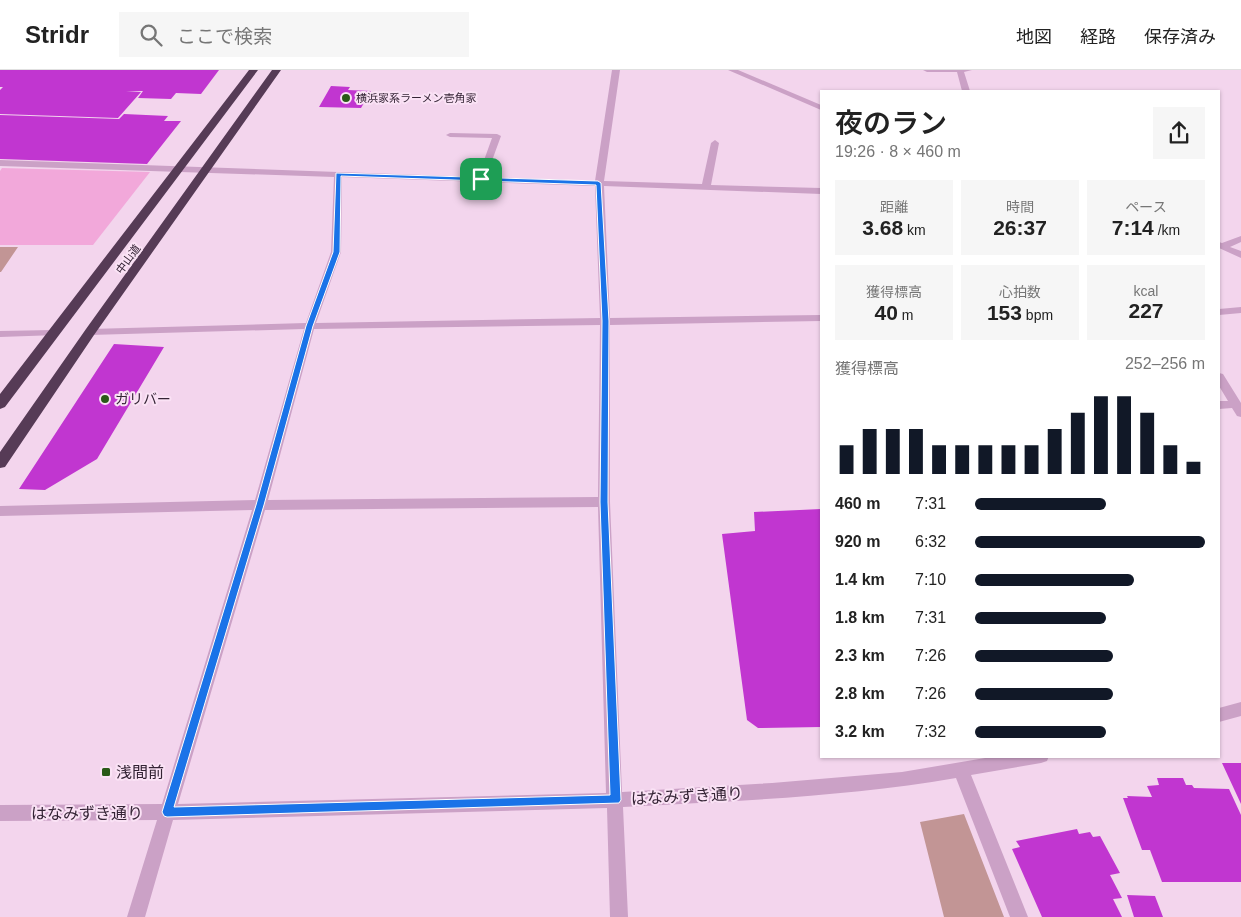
<!DOCTYPE html>
<html lang="ja">
<head>
<meta charset="utf-8">
<style>
	:root { --surface:#fff; --page:#f6f6f6; --text:#222; --muted:#767676; --line:#e0e0e0; --accent:#111827 }
	body { margin:0; font-family:Helvetica,"Noto Sans JP",sans-serif; background:var(--page); color:var(--text); height:100vh; display:flex; flex-direction:column; font-size:19px; white-space:nowrap }
	* { box-sizing:border-box; margin:0 }
	p { font-size:16px; color:var(--muted) }
	.icon { flex:none; width:28px; height:28px; fill:none; stroke:currentColor; stroke-width:2; stroke-linecap:round; stroke-linejoin:round }
	.map { position:relative; flex:1; overflow:hidden }
	.sheet { position:absolute; left:820px; top:20px; width:400px; height:668px; display:flex; flex-direction:column; background:var(--surface); border-radius:0px; box-shadow:0 1px 4px #0004 }
	.sheet>* { flex:none }
	.pin { position:absolute; display:grid; place-items:center; width:42px; height:42px; color:#fff; margin:-21px; border-radius:10px; box-shadow:0 2px 8px #0006 }
	.round { display:grid; place-items:center; flex:none; width:52px; height:52px; border-radius:0px; background:var(--page) }
	.head { display:flex; align-items:center; justify-content:space-between; height:85px; padding:0 15px }
	h1 { font-size:28px; font-weight:600; line-height:38px }
	.figures { display:grid; grid-template-columns:repeat(3,1fr); gap:8px; height:85px; padding:5px 15px }
	.figures div { display:grid; align-content:center; border-radius:0px; background:var(--page); text-align:center }
	.figures b { font-size:21px; font-weight:600 }
	.figures small { font-size:14px; font-weight:400 }
	.figures p { font-size:14px }
	.chart { height:140px; padding:10px 15px }
	.chart p { display:flex; justify-content:space-between }
	.chart svg { width:100%; height:90px; margin-top:5px; stroke:var(--accent); stroke-width:6 }
	ul { padding:0 15px; list-style:none; font-size:16px }
	li { display:grid; grid-template-columns:80px 60px 1fr; align-items:center; height:38px }
	li i { height:12px; border-radius:6px; background:var(--accent) }
	header { display:flex; align-items:center; gap:30px; box-sizing:border-box; height:70px; padding:0 25px; background:var(--surface); border-bottom:1px solid var(--line) }
	header strong { font-size:24px }
	nav { display:flex; gap:28px; margin-inline-start:auto; font-size:18px }
	.search { width:350px; height:45px; background:var(--page); display:flex; align-items:center; gap:12px; box-sizing:border-box; padding:0 18px; border-radius:0px; color:var(--muted); font-size:19px }
	.map>svg:first-child { display:block }
	.green { fill:#c29595 }
	.sand { fill:#f2a8da }
	.building { fill:#c136d0 }
	.lines { fill:none; stroke-linecap:round; stroke-linejoin:round }
	.minor { fill:#cba1c6; fill-rule:evenodd }
	.highway { fill:#563b56; fill-rule:evenodd }
	.route { fill:#1a73e8; stroke:#fff; fill-rule:evenodd }
	.poi-dot { fill:#295917; stroke:#fae2f5; stroke-width:2 }
	.labels { text-anchor:middle; dominant-baseline:central; stroke-width:4; stroke-linejoin:round; paint-order:stroke }
	.far-poi-label { font-size:11px; fill:#342435; stroke:#fae2f5; text-anchor:start }
	.far-street-label { font-size:11px; fill:#342435; stroke:#fae2f5 }
	.poi-label { font-size:14px; fill:#342435; stroke:#fae2f5; text-anchor:start }
	.near-poi-label { font-size:16px; fill:#342435; stroke:#fae2f5; text-anchor:start }
	.near-street-label { font-size:16px; fill:#342435; stroke:#fae2f5 }
</style>
</head>
<body>
<header>
<strong>Stridr</strong>
<div class="search"><svg class="icon" aria-label="search" viewBox="0 0 24 24"><circle cx="10" cy="10" r="6"/><path d="M15 15l6 6"/></svg>ここで検索</div>
<nav><a>地図</a><a>経路</a><a>保存済み</a></nav>
</header>
<div class="map">
<svg width="1241" height="847" viewBox="0 0 1241 847">
	<rect width="100%" height="100%" fill="#f3d5ed"/>
	<path class="green" d="M 0,177 L 18,177 L 1,202 L 0,202 Z
		M 964,744 L 1004,847 L 944,847 L 920,752 Z"/>
	<path class="sand" d="M 2,98 L 150,102 L 93,175 L 0,175 L 0,101 Z"/>
	<path class="building" d="M 0,0 L 219,0 L 201,24 L 176,23 L 171,29 L 138,28 L 143,21 L 126,21 L 141,22 L 118,48 L 0,44 L 0,20 L 3,17 L 0,17 Z
		M 331,16 L 350,17 L 348,20 L 371,21 L 361,38 L 319,37 Z
		M 124,44 L 168,46 L 164,51 L 181,51 L 147,94 L 0,89 L 0,45 L 119,49 Z
		M 114,274 L 164,277 L 97,389 L 45,420 L 19,419 Z
		M 821,439 L 821,657 L 758,658 L 747,650 L 722,464 L 755,461 L 754,442 Z
		M 1222,693 L 1241,693 L 1241,734 Z
		M 1157,708 L 1183,708 L 1186,715 L 1192,715 L 1194,718 L 1229,719 L 1241,745 L 1241,812 L 1162,812 L 1150,780 L 1142,780 L 1123,728 L 1128,728 L 1127,726 L 1152,727 L 1147,716 L 1159,715 Z
		M 1077,759 L 1079,764 L 1090,762 L 1093,767 L 1100,766 L 1120,803 L 1110,805 L 1122,828 L 1113,829 L 1122,847 L 1042,847 L 1012,779 L 1020,777 L 1016,771 Z
		M 1127,825 L 1155,826 L 1163,847 L 1134,847 Z"/>
	<g class="lines">
		<path class="minor" d="M 612,0 L 620,0 L 604,111 L 702,114 L 711,73 L 715,70 L 719,73 L 711,115 L 821,118 L 821,124 L 604,116 L 610,248 L 821,245 L 821,251 L 610,255 L 610,432 L 622,722 L 772,713 L 902,702 L 997,686 L 1049,686 L 1047,691 L 1041,693 L 971,705 L 1028,847 L 1010,847 L 956,708 C 846,727 734,731 623,737 L 628,847 L 610,847 L 607,738 L 173,750 L 145,847 L 127,847 L 157,750 L 0,751 L 0,735 L 162,734 L 252,440 L 0,446 L 0,436 L 255,430 L 304,259 L 90,265 L 85,262 L 90,259 L 306,253 L 331,182 L 334,107 L 0,96 L 0,90 L 478,107 L 492,68 L 450,67 L 446,65 L 450,63 L 497,64 L 501,66 L 486,107 L 595,111 ZM 342,107 L 595,116 L 600,248 L 316,253 L 341,182 ZM 600,255 L 598,427 L 268,430 L 314,259 ZM 598,437 L 606,723 L 178,734 L 265,440 Z
			M 728,0 L 738,0 L 821,35 L 821,40 Z
			M 923,0 L 972,0 L 964,2 L 970,21 L 962,21 L 957,2 L 927,2 Z
			M 1241,166 L 1241,172 L 1230,177 L 1241,181 L 1241,188 L 1219,178 L 1219,172 L 1222,173 Z
			M 1241,237 L 1241,243 L 1219,245 L 1219,239 Z
			M 53,260 L 57,261 L 58,263 L 57,265 L 0,267 L 0,261 Z
			M 1219,303 L 1223,304 L 1241,333 L 1241,347 L 1237,346 L 1232,338 L 1219,339 L 1219,331 L 1228,331 L 1219,316 Z
			M 1241,632 L 1241,646 L 1219,652 L 1219,638 Z"/>
		<path class="highway" d="M 249,0 L 258,0 L 5,337 L 0,339 L 0,324 Z
			M 272,0 L 281,0 L 94,265 L 5,397 L 0,398 L 0,382 L 86,259 Z"/>
	</g>
	<path class="route" d="M 336,103 L 598,111 L 601,113 L 609,251 L 608,432 L 621,730 L 619,733 L 167,747 L 164,746 L 162,742 L 256,435 L 306,256 L 333,182 ZM 341,106 L 596,115 L 602,251 L 600,432 L 610,725 L 174,737 L 264,435 L 313,256 L 340,182 Z"/>
	<g class="poi-dot">
		<circle cx="346" cy="28" r="5"/>
		<circle cx="105" cy="329" r="5"/>
		<rect x="101" y="697" width="10" height="10" rx="2.5"/>
	</g>
	<g class="labels">
		<g class="far-poi-label">
			<text x="356" y="28">横浜家系ラーメン壱角家</text>
		</g>
		<g class="far-street-label">
			<text transform="translate(128 189) rotate(-54)">中山道</text>
		</g>
		<g class="poi-label">
			<text x="115" y="329">ガリバー</text>
		</g>
		<g class="near-poi-label">
			<text x="116" y="702">浅間前</text>
		</g>
		<g class="near-street-label">
			<text transform="translate(687 726) rotate(-3)">はなみずき通り</text>
			<text x="87" y="743">はなみずき通り</text>
		</g>
	</g>
</svg>
<div class="pin" style="left:481px;top:109px;background:#1e9e55"><svg class="icon" aria-label="arrive" viewBox="0 0 24 24"><path d="M6 21V4h12l-3 4 3 4H6"/></svg></div>
<section class="sheet">
<div class="head"><div><h1>夜のラン</h1><p>19:26 · 8 × 460 m</p></div><a class="round"><svg class="icon" aria-label="share" viewBox="0 0 24 24"><path d="M12 15V3M7 8l5-5 5 5M5 13v7h14v-7"/></svg></a></div>
<div class="figures">
<div><p>距離</p><b>3.68<small> km</small></b></div>
<div><p>時間</p><b>26:37</b></div>
<div><p>ペース</p><b>7:14<small> /km</small></b></div>
</div>
<div class="figures">
<div><p>獲得標高</p><b>40<small> m</small></b></div>
<div><p>心拍数</p><b>153<small> bpm</small></b></div>
<div><p>kcal</p><b>227</b></div>
</div>
<div class="chart"><p><span>獲得標高</span>252–256 m</p>
<svg viewBox="0 0 160 44" preserveAspectRatio="none"><path d="M5 44V30M15 44V22M25 44V22M35 44V22M45 44V30M55 44V30M65 44V30M75 44V30M85 44V30M95 44V22M105 44V14M115 44V6M125 44V6M135 44V14M145 44V30M155 44V38"/></svg>
</div>
<ul>
<li><b>460 m</b>7:31<i style="width:57%"></i></li>
<li><b>920 m</b>6:32<i style="width:100%"></i></li>
<li><b>1.4 km</b>7:10<i style="width:69%"></i></li>
<li><b>1.8 km</b>7:31<i style="width:57%"></i></li>
<li><b>2.3 km</b>7:26<i style="width:60%"></i></li>
<li><b>2.8 km</b>7:26<i style="width:60%"></i></li>
<li><b>3.2 km</b>7:32<i style="width:57%"></i></li>
</ul>
</section>
</div>
</body>
</html>
